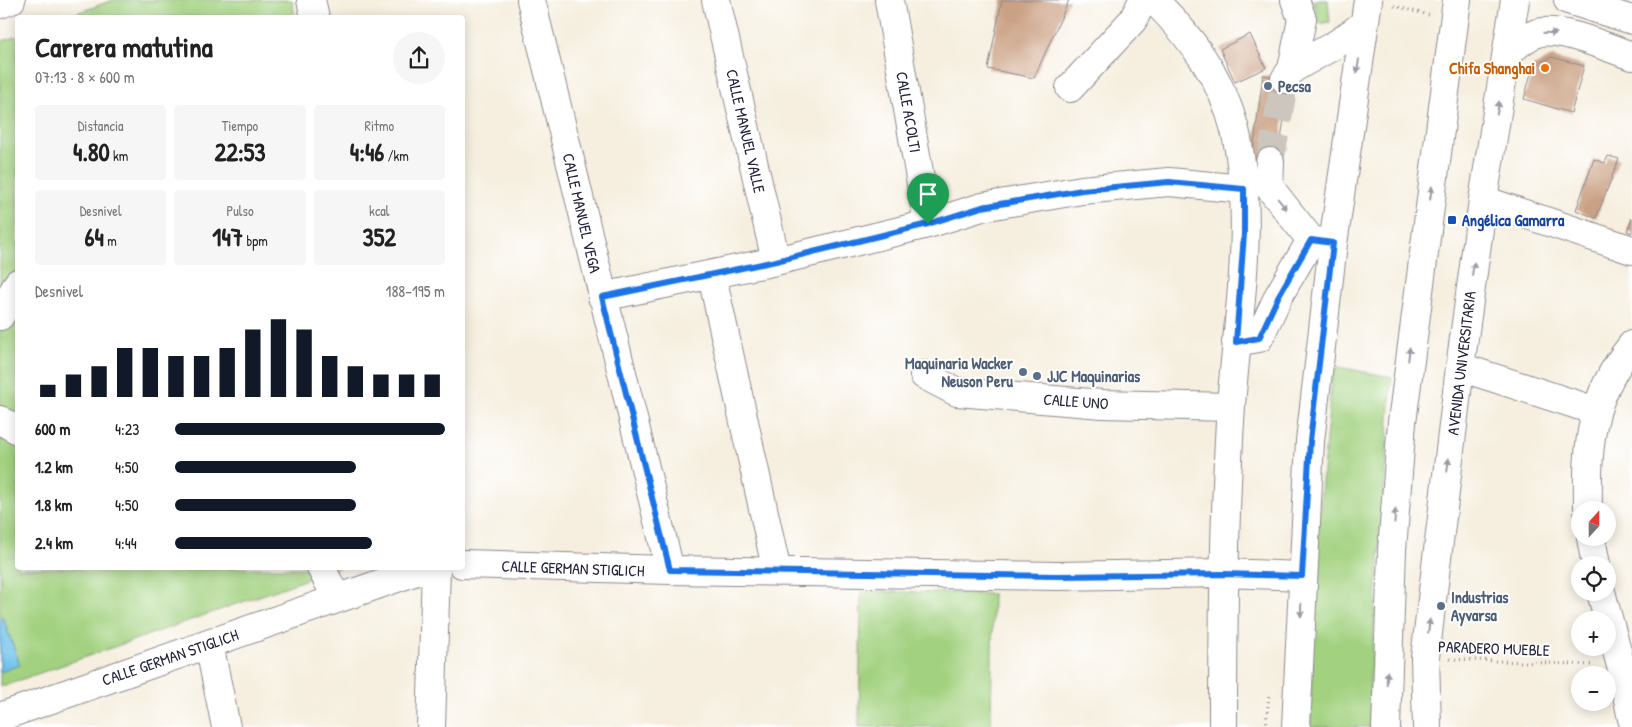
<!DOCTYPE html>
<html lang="es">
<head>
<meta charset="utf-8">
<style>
	:root { --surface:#fff; --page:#f6f6f6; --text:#222; --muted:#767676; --accent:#111827 }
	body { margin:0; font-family:"Patrick Hand",sans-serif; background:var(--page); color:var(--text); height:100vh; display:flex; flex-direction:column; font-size:19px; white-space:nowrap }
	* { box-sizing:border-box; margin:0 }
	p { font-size:16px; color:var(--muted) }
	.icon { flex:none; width:28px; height:28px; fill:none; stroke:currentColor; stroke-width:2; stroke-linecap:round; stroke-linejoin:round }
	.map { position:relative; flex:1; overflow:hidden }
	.sheet { position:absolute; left:15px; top:15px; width:450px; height:555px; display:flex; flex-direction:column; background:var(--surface); border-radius:5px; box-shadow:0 2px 12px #0003 }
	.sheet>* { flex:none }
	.needle { width:32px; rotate:21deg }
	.controls { position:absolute; left:1571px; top:501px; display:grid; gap:10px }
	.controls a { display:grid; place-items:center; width:45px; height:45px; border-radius:50%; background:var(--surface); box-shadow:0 2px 12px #0003; font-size:25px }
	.pin { position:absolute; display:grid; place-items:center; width:42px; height:42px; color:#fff; margin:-51px -21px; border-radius:50% 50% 50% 0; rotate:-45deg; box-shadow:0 0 5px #0007 }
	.pin .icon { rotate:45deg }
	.round { display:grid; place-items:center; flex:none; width:52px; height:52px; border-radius:26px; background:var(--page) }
	.summary { display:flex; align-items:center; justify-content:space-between; height:85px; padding:0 20px }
	h1 { font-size:28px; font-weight:700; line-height:38px }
	.figures { display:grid; grid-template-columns:repeat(3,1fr); gap:8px; height:85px; padding:5px 20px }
	.figures div { display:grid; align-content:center; border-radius:5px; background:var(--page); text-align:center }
	.figures b { font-size:25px; font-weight:700 }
	.figures small { font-size:14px; font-weight:400 }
	.figures p { font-size:14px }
	.chart { height:140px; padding:10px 20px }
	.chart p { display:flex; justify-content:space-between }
	.chart svg { width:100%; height:90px; margin-top:5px; stroke:var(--accent); stroke-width:6 }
	ul { padding:0 20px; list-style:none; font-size:16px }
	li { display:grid; grid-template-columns:80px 60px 1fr; align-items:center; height:38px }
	li i { height:12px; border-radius:6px; background:var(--accent) }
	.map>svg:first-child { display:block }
	.green { fill:#a2d17f; stroke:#627a5d }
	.water { fill:#70c2ec; stroke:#497294 }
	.building { fill:#cba184 }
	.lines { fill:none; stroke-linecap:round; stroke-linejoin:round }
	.minor-tunnel { stroke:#ccc6be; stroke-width:28; stroke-dasharray:28 14; stroke-linecap:butt }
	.minor-casing { stroke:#8c888d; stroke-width:30 }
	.major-casing { stroke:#8c888d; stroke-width:30 }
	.path { stroke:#8c888d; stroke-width:3; stroke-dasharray:1 4; stroke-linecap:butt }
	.minor { stroke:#fff; stroke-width:28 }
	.major { stroke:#fff; stroke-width:28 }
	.oneway { fill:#9c9ca7 }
	.route-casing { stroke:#fff; stroke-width:10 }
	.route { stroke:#1a73e8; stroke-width:6 }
	.food-dot { fill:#e8710a; stroke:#fff; stroke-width:2 }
	.service-dot { fill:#5c6f8a; stroke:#fff; stroke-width:2 }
	.transit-dot { fill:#1a4fb4; stroke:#fff; stroke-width:2 }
	.labels { text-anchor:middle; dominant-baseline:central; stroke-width:4; stroke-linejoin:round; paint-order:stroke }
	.food-label { font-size:16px; font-weight:bold; fill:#c56008; stroke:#fff; text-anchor:end }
	.service-label { font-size:16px; font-weight:bold; fill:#4e5e75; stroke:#fff; text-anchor:start }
	.street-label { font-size:16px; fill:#22223b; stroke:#fff }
	.transit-label { font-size:16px; font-weight:bold; fill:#164399; stroke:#fff; text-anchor:start }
</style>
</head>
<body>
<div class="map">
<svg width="1632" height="727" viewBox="0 0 1632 727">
	<rect width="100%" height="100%" fill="#fff"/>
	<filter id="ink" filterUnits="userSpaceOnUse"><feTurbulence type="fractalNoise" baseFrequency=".02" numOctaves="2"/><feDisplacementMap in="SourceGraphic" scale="10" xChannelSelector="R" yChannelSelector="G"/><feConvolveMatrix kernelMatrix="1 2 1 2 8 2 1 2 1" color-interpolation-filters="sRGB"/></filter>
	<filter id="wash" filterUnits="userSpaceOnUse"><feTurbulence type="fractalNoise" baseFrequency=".0096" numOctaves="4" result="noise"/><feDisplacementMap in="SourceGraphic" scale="20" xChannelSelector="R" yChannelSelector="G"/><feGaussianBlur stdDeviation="1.12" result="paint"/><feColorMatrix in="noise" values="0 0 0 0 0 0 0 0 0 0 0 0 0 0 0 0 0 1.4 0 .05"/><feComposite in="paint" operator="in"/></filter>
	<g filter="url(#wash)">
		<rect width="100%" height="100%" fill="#f6efdf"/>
		<path class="green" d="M 113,0 L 292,0 L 295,17 L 66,17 Z
			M 1313,0 L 1328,0 L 1330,22 L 1320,24 Z
			M 17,36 L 18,568 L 339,568 L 0,687 L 0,42 Z
			M 1333,366 L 1392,377 L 1370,685 L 1370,727 L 1310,727 L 1316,545 Z
			M 861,591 L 993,594 L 991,727 L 859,727 Z"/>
		<path class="water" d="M 3,618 L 20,665 L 0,672 L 0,619 Z"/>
		<g id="blocks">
			<path class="building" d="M 1002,0 L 1069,0 L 1034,78 L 988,69 Z
				M 1250,34 L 1266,68 L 1235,82 L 1220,49 Z
				M 1552,57 L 1584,66 L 1571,113 L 1524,99 L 1533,66 Z
				M 1263,75 L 1289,79 L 1278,164 L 1252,160 Z
				M 1608,156 L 1619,159 L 1596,218 L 1576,210 L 1594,159 L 1605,163 Z
				M 1632,218 L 1632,233 L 1627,231 Z"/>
		</g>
	</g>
	<g filter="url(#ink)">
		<use href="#blocks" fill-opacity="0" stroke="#8c888d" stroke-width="1"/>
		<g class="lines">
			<path class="minor-tunnel" d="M 1270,162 L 1285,79"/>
			<defs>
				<path id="minor" d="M 311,0 L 315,18
					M 531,0 L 670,570
					M 716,0 L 776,261
					M 889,0 L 928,224
					M 1154,0 C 1191,37 1222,78 1235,130 C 1256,219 1238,315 1231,405 C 1224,512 1223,620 1223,727
					M 1292,69 L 1338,43 L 1364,24
					M 1285,79 L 1292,69 L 1302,19 L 1295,0
					M 1070,88 L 1133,20 L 1143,0
					M 1270,162 L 1269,187 L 1311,240 L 1329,243
					M 1483,200 L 1632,250
					M 712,276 L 777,572
					M 602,297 L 776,261 L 928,224 L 982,207 L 1082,190 L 1169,182 L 1244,189
					M 0,316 L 18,283
					M 1236,342 L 1259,338 L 1279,295 L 1311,240
					M 1460,367 L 1596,411
					M 924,375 L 957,392 L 1102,404 L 1231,407
					M 0,420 L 18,430
					M 1588,510 C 1587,445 1589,398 1632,345
					M 1591,538 L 1596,565
					M 462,564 L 670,570 L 1058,576 L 1223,573 L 1302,576
					M 321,568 L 337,598
					M 1601,592 L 1621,666 L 1632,719
					M 209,644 L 226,727
					M 0,717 L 425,568
					M 431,727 L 436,568
					M 1427,727 L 1425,658 L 1460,367 L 1483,200 L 1515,0"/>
				<path id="major" d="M 1568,0 L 1632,20
					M 0,4 L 11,0
					M 1508,53 C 1517,45 1525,37 1537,33 C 1560,26 1608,48 1632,56
					M 1296,727 L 1310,441 L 1333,244 L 1368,0
					M 1386,727 L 1392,550 L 1402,422 L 1457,0"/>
			</defs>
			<use href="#minor" class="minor-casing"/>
			<use href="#major" class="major-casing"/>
			<path class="path" d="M 1394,6 L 1429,15
				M 1450,659 L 1593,665
				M 1266,727 L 1269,694"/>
			<use href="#minor" class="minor"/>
			<use href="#major" class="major"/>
		</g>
		<defs><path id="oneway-solid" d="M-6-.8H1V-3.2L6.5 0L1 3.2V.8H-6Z" transform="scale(1.25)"/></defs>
		<g class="oneway">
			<use href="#oneway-solid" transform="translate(1550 33) rotate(1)"/>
			<use href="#oneway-solid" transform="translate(1358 66) rotate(98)"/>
			<use href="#oneway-solid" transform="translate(1498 108) rotate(-80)"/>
			<use href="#oneway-solid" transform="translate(1431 193) rotate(-82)"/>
			<use href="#oneway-solid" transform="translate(1282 204) rotate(52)"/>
			<use href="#oneway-solid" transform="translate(1473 269) rotate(-82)"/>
			<use href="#oneway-solid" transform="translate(1409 354) rotate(-84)"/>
			<use href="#oneway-solid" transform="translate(1448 465) rotate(-83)"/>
			<use href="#oneway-solid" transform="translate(1395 516) rotate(-86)"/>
			<use href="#oneway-solid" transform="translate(1301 610) rotate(92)"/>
			<use href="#oneway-solid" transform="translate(1429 626) rotate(-83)"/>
			<use href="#oneway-solid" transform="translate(1387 678) rotate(-88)"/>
		</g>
	</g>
	<g class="lines" filter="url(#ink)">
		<defs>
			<path id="route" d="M 1169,182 L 1244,189 L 1244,234 L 1236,342 L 1259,338 L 1279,295 L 1311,240 L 1333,243 L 1310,441 L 1302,576 L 1223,574 L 1058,576 L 670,570 L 602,297 L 776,261 L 928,224 L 982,207 L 1082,190 Z"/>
		</defs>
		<use href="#route" class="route-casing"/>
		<use href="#route" class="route"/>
	</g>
	<circle class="food-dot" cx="1545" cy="68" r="5"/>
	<g class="service-dot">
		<circle cx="1268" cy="86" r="5"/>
		<circle cx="1023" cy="372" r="5"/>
		<circle cx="1037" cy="376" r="5"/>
		<circle cx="1441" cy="606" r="5"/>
	</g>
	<rect class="transit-dot" x="1447" y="215" width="10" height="10" rx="2.5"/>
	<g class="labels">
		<g class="food-label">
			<text x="1535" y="68">Chifa Shanghai</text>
		</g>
		<g class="service-label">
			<text x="1278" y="86">Pecsa</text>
			<text x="1013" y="363" text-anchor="end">Maquinaria Wacker<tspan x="1013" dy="18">Neuson Peru</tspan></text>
			<text x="1047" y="376">JJC Maquinarias</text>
			<text x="1451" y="597">Industrias<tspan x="1451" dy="18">Ayvarsa</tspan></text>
		</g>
		<g class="street-label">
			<text transform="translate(909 112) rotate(80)">CALLE ACOLTI</text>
			<text transform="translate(746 131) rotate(77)">CALLE MANUEL VALLE</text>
			<text transform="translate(582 213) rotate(77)">CALLE MANUEL VEGA</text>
			<text transform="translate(1461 363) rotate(-83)">AVENIDA UNIVERSITARIA</text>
			<text transform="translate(1076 401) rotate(4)">CALLE UNO</text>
			<text transform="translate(573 568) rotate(2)">CALLE GERMAN STIGLICH</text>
			<text transform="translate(1494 648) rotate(2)">PARADERO MUEBLE</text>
			<text transform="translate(170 657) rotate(-19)">CALLE GERMAN STIGLICH</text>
		</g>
		<g class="transit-label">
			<text x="1462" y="220">Angélica Gamarra</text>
		</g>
	</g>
</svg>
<div class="controls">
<a><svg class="needle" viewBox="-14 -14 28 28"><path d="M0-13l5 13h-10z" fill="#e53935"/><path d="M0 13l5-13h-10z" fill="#767676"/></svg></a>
<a><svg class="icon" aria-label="locate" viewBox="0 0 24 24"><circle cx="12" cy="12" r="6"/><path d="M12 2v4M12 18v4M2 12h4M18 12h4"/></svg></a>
<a>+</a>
<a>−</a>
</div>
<div class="pin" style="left:928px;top:224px;background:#1e9e55"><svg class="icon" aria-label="arrive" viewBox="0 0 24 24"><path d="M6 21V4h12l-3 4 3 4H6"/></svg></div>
<section class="sheet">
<div class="summary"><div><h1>Carrera matutina</h1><p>07:13 · 8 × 600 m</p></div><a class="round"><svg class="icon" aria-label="share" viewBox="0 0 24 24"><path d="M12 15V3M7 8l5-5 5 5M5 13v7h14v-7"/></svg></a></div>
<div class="figures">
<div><p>Distancia</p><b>4.80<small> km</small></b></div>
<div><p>Tiempo</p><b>22:53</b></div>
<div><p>Ritmo</p><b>4:46<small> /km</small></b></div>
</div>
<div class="figures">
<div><p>Desnivel</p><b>64<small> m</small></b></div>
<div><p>Pulso</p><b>147<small> bpm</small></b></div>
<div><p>kcal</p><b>352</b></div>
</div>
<div class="chart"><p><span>Desnivel</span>188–195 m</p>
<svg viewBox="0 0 160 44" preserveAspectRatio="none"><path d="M5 44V38M15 44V33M25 44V29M35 44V20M45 44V20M55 44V24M65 44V24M75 44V20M85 44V11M95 44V6M105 44V11M115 44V24M125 44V29M135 44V33M145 44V33M155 44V33"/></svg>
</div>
<ul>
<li><b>600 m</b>4:23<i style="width:100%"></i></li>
<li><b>1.2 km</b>4:50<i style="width:67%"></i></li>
<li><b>1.8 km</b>4:50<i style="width:67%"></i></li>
<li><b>2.4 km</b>4:44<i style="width:73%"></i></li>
</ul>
</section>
</div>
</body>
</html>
